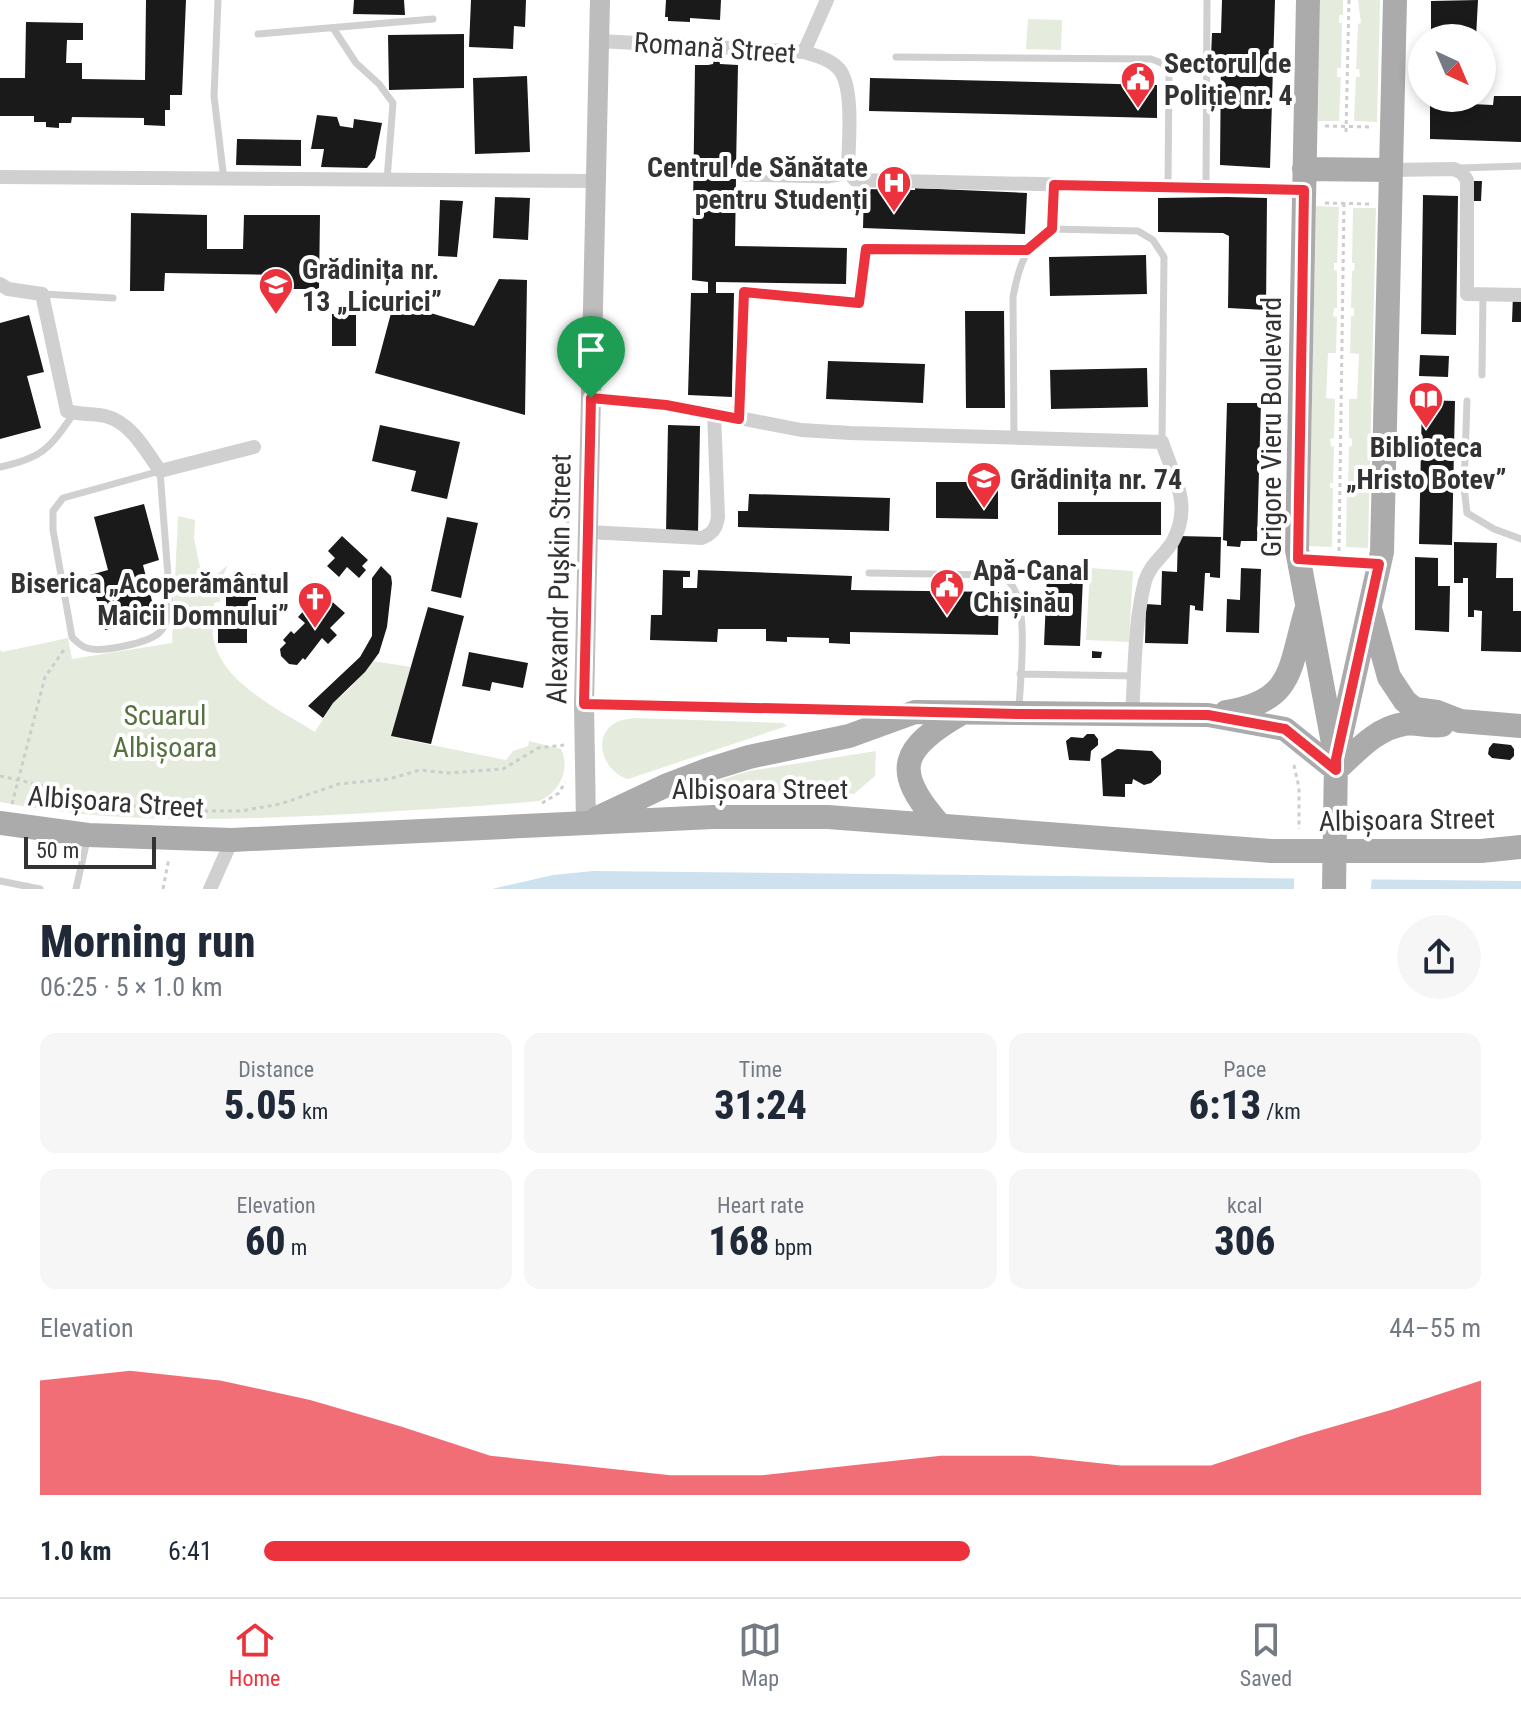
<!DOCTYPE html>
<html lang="en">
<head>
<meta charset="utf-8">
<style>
	:root { --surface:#fff; --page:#f6f6f7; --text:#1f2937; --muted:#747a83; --line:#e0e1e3; --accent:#ec323d }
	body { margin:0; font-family:"Roboto Condensed",sans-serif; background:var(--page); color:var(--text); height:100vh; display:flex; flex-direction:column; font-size:30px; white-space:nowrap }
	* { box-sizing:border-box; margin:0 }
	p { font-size:26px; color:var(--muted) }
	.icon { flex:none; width:44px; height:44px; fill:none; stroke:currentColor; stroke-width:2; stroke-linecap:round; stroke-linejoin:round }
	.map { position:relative; height:889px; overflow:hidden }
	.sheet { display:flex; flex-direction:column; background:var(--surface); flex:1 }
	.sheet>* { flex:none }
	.needle { width:52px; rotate:136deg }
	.tools { position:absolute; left:1408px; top:24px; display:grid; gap:16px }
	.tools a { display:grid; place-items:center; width:88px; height:88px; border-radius:50%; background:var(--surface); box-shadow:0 4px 12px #0003; font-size:40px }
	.scale { position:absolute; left:24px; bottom:20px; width:132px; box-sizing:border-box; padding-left:8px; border:4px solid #333; border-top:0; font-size:22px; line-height:28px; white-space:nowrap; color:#333; -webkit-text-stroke:6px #fff; paint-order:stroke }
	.pin { position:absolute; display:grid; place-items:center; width:68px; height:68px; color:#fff; margin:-82px -34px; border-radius:50% 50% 50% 0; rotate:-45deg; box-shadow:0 0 8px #0007 }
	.pin .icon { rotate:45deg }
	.round { display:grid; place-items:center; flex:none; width:84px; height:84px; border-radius:42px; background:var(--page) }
	.headline { display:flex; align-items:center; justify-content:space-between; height:136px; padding:0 40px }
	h1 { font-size:44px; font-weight:800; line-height:60px }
	.figures { display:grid; grid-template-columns:repeat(3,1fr); gap:12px; height:136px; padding:8px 40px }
	.figures div { display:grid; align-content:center; border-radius:16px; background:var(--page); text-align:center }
	.figures b { font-size:40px; font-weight:800 }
	.figures small { font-size:22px; font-weight:400 }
	.figures p { font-size:22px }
	.chart { height:224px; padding:16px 40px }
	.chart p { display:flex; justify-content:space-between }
	.chart svg { width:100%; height:144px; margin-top:8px; fill:var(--accent); opacity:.7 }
	ul { padding:0 40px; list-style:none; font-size:26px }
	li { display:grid; grid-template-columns:128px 96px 1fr; align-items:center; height:60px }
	li i { height:20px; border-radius:10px; background:var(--accent) }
	.tabs { display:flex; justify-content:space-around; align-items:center; height:112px; border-top:2px solid var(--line); background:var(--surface); font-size:22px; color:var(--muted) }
	.tabs a { display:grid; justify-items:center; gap:4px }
	.tabs .active { color:var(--accent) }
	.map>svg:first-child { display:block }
	.green { fill:#e5ecde }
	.water { fill:#cde1ef }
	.pier { fill:#fff }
	.building { fill:#1a1a1a }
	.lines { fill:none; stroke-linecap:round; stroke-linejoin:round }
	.path { stroke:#cdcdcd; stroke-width:3; stroke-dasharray:4 4; stroke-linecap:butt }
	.lane { stroke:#d0d0d0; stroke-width:7 }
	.street { stroke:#d0d0d0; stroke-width:14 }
	.secondary { stroke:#bdbdbd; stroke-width:20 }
	.primary { stroke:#ababab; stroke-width:24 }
	.route-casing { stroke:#fff; stroke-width:16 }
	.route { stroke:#ec323d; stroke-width:10 }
	.labels { text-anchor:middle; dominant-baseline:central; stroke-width:8; stroke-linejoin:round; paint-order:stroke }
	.street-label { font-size:28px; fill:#333; stroke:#fff }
	.poi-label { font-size:28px; font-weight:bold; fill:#333; stroke:#fff; text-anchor:start }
	.park-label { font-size:28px; fill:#55713d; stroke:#fff }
</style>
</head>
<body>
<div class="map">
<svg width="1521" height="889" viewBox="0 0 1521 889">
	<rect width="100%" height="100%" fill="#fff"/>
	<path class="green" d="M 1320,0 L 1343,0 L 1343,15 L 1339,15 L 1339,23 L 1342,23 L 1341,68 L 1337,68 L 1337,77 L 1341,77 L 1339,121 L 1318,121 Z
		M 1358,0 L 1380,0 L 1377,122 L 1354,121 L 1356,77 L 1360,77 L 1359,69 L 1356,69 L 1358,24 L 1361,23 Z
		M 1028,19 L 1062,20 L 1061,50 L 1026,49 Z
		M 1316,206 L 1339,207 L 1337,263 L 1334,263 L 1334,270 L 1337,271 L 1337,308 L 1334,308 L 1333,316 L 1337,317 L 1336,353 L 1328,353 L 1326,398 L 1335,399 L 1334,438 L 1330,439 L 1331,446 L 1334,447 L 1333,483 L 1330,483 L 1330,488 L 1333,488 L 1332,547 L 1309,546 Z
		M 1353,208 L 1376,208 L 1368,548 L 1346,547 L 1347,489 L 1351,489 L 1351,483 L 1348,483 L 1349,447 L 1352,446 L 1352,439 L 1349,438 L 1349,399 L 1357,399 L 1359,354 L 1350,353 L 1351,316 L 1354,316 L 1354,308 L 1351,308 L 1352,271 L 1354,271 L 1355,263 L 1352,263 Z
		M 178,516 L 195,520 L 194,538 L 202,577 L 217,574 L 228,565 L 221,580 L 220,602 L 214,603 C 214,615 211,630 214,641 C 223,683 281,711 315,732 L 333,703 L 351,687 L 373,661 L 411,667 L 392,737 L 506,760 L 513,751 L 528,746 L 529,741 L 561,749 C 571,769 559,793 539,801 C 477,807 414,810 351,814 C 235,820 115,825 0,802 L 0,650 L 2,652 L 68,638 L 72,659 L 172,643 Z
		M 1090,568 L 1133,571 L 1129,642 L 1086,640 Z
		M 634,718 L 783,723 L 787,726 L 628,779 C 605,773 590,738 615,723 C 620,720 628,719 634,718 Z
		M 876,751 L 875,776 L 854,794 L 698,792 L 698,788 L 701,786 L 749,771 Z"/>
	<path class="water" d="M 593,871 L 1521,881 L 1521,889 L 492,889 L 553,875 Z"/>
	<path class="pier" d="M 1294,874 L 1372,875 L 1371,889 L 1294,889 Z"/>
	<path class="building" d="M 146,0 L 186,0 L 182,95 L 170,95 L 170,110 L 165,110 L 165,126 L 144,125 L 144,118 L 72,117 L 71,123 L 59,123 L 59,128 L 46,127 L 46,122 L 34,122 L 34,116 L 0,116 L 0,78 L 25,78 L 26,22 L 83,23 L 83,40 L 67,40 L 66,63 L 82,63 L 82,79 L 145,80 Z
		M 354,0 L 404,0 L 405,15 L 353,14 Z
		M 471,0 L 526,0 L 525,27 L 514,26 L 513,49 L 469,47 Z
		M 666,0 L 721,0 L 720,20 L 690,18 L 690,22 L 668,21 L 668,17 L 665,17 Z
		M 1222,0 L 1275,0 L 1270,168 L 1220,165 L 1221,57 L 1211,57 L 1212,33 L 1221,33 Z
		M 1478,0 L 1476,38 L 1431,38 L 1431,1 Z
		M 464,34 L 464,88 L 389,90 L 388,35 Z
		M 714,60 L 719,60 L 720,64 L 738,65 L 736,168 L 718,168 L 718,179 L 736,179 L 735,246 L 847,248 L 846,284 L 716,282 L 716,293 L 734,293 L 732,397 L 688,395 L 691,293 L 708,293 L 708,282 L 692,280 L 695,65 L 708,65 L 713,64 Z
		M 527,76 L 530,152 L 475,154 L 473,78 Z
		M 870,78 L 1157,85 L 1157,118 L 869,111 Z
		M 1494,96 L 1521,96 L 1521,142 L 1430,139 L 1430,98 L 1466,98 L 1470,104 L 1493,105 Z
		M 317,115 L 337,117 L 340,126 L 353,128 L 354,119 L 382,123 L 375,158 L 367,168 L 321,167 L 324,149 L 311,149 Z
		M 237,139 L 301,140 L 301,166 L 236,165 Z
		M 1472,181 L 1482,181 L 1481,201 L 1471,201 Z
		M 915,188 L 1027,193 L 1025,234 L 863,228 L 864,189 L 915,190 Z
		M 1423,195 L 1458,196 L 1456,335 L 1421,334 Z
		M 495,197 L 530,198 L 528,240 L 493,238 Z
		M 1227,197 L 1267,198 L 1266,310 L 1228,308 L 1229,236 L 1223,233 L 1158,232 L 1158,198 Z
		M 440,200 L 463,201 L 457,257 L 438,256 Z
		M 131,213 L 207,215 L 207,249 L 243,249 L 244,215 L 320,215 L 319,289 L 285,289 L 285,275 L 165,273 L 164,291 L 130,291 Z
		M 1146,255 L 1147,294 L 1050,296 L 1049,257 Z
		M 499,279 L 527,280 L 525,415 L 375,373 L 394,302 L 474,326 Z
		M 1513,294 L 1521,295 L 1521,322 L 1512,322 Z
		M 965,311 L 1004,311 L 1005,408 L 966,408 Z
		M 332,314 L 356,315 L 356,346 L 332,346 Z
		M 29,315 L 44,372 L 27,376 L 41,428 L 0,439 L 0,323 Z
		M 1420,355 L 1449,356 L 1448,377 L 1419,376 Z
		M 828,361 L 925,364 L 923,403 L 826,399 Z
		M 1147,368 L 1148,407 L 1051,409 L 1050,370 Z
		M 1422,400 L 1455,401 L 1452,545 L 1419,544 Z
		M 1227,403 L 1261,403 L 1257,541 L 1241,541 L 1240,547 L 1227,546 L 1227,541 L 1223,540 Z
		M 380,425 L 460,442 L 447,499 L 411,491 L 416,471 L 372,461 Z
		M 668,425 L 700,426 L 698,533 L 666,533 Z
		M 936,482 L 998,482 L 998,519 L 936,518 Z
		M 749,494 L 890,498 L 889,531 L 738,527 L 738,511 L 748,511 Z
		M 1058,502 L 1161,502 L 1161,535 L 1058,535 Z
		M 144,504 L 159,560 L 143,565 L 156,617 L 105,630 L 90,575 L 108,570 L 94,517 Z
		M 447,517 L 478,523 L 461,598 L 431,591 Z
		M 342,536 L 368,560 L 362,566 L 366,570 L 359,578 L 347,567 L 339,577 L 327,566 L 335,558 L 328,551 Z
		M 1178,536 L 1221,537 L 1220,578 L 1210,577 L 1210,573 L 1205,573 L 1203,611 L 1195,610 L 1195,606 L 1190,605 L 1188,644 L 1145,643 L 1146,604 L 1161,605 L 1162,571 L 1177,572 Z
		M 1454,542 L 1497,543 L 1496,578 L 1513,578 L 1513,611 L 1521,611 L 1521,652 L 1481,651 L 1482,611 L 1474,610 L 1474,617 L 1468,617 L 1468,578 L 1463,578 L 1463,583 L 1454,583 Z
		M 1415,557 L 1438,558 L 1438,586 L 1450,586 L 1449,632 L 1415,630 Z
		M 381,566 L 391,576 L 392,583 L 387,627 L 379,653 L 365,672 L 333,703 L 323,718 L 308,706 L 360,657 L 372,636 L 372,578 Z
		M 1241,568 L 1261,569 L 1259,633 L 1226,632 L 1227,599 L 1240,600 Z
		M 663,570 L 690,571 L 690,577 L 683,577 L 683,588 L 697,588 L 698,570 L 852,576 L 851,590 L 999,592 L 998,635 L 850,632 L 850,644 L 829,643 L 829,638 L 787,637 L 787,642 L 766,641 L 766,629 L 718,629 L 717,642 L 650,640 L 651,615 L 662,615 Z
		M 256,574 L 256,616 L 247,616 L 247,643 L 218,643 L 218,607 L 226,607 L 226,575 Z
		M 1047,576 L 1083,577 L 1080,646 L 1044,645 Z
		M 328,598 L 345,613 L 330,628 L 337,635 L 328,644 L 322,638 L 305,660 L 303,658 L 297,665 L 289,664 L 281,656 L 280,649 L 286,643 L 283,640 L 291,631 L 294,634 L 305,623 L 298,617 L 307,607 L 314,613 Z
		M 428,607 L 464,616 L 431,744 L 391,736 Z
		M 1092,651 L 1102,652 L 1101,658 L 1092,658 Z
		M 469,652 L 528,663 L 523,688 L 492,682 L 490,691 L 462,686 Z
		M 1087,734 L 1094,734 L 1098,739 L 1098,745 L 1091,751 L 1090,761 L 1069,760 L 1066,741 L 1071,737 L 1083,738 Z
		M 1493,743 L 1511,745 L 1514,749 L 1514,756 L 1510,760 L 1492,758 L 1488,754 L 1489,748 Z
		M 1117,749 L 1152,751 L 1161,761 L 1161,774 L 1151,783 L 1144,785 L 1133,779 L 1132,784 L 1125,784 L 1125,797 L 1103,796 L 1101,759 Z"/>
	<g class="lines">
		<path class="path" d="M 1325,126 L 1373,127
			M 1346,132 L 1349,0
			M 1325,203 L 1370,204
			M 1339,551 L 1344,203
			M 567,563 L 568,483
			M 1294,765 L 1299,788 L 1299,829
			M 0,776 L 156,811 L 241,811 L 280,804 L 339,784 L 389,779 L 420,770 L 448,773 L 503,769 L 538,748 L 564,745
			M 542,803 L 559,793 L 565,782
			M 12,804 L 45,677 L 66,647
			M 163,889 L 169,858"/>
		<path class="lane" d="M 218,0 L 214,96 L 224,180
			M 333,28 L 356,63 L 379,84 L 393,103 L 387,180
			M 258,34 L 433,19
			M 896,57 L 1151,59 C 1160,62 1166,64 1169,73 L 1168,186
			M 1460,168 L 1521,166
			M 743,178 L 828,180 L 850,176
			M 1206,187 L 1207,0
			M 1052,229 L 1054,185
			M 744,292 L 859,303 L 866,249 L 1027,250
			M 43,294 L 113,298
			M 1482,375 L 1483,294
			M 594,398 L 666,405 L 714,413
			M 1467,401 L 1464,487 L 1467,513 L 1494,529 L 1521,539
			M 1014,439 L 1013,297 C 1019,265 1024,248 1052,229 L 1138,231 L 1153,240 L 1164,257 L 1162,442
			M 0,467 C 43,458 50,448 74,413
			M 160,471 L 170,603 C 169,613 167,625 160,632 C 149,643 101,653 87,648 C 80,646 77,642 72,637 L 53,530 L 53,511 L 63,498 Z
			M 1304,559 L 1376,564
			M 869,573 L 995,575 C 999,577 1004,577 1007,580 C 1031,598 1020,680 1019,708
			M 1020,674 L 1135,676
			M 0,881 L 40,889
			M 76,889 L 87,840"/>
		<path class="street" d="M 599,41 L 804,52 C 817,56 830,59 839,69 C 855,88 848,147 848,172 L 855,180 L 1304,190
			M 804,52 L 827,0
			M 1391,170 L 1454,169 L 1462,173 L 1467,180 L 1467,294 L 1521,295
			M 0,177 L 596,181
			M 0,284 L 8,289 L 42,294 L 67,411 C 79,415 93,413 105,416 C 131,422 146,451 160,471 L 254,447
			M 739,419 L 744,292
			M 588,532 L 702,538 C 713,533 716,529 718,517 L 714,413 L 801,430 L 850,433 L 1162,442 C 1173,476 1193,504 1173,541 C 1164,556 1150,564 1145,581 C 1134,624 1135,671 1132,715
			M 584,704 L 898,712
			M 210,889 L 232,840"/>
		<path class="secondary" d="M 586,824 L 584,704 L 600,0"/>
		<path class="primary" d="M 1308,0 L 1297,550 L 1336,759 L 1334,889
			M 1304,169 L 1391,170
			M 1371,612 L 1389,677 L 1405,701 L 1415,709 L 1437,712 L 1460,721 L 1521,726
			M 1226,712 C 1294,701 1289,669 1306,611
			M 1338,749 L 1382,552 L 1395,0
			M 1336,770 C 1355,753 1376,728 1404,724 C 1416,722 1430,727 1442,725
			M 597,818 L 665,786 L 707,770 L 749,757 L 849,736 L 915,712 L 1208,715 L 1285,729 L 1336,770
			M 0,823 L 88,835 L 232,840 L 713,817 L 828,817 L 1271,851 L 1481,851 L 1521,847
			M 939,824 C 890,769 902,748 962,713"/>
	</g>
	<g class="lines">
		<defs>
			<path id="route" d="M 1054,185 L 1304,190 L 1298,559 L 1379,564 L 1336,759 L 1336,770 L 1285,729 L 1208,715 L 1019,714 L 584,704 L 591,398 L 666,405 L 739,419 L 744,292 L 859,303 L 866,249 L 1027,250 L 1052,229 Z"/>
		</defs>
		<use href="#route" class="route-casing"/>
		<use href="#route" class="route"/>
	</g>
	<defs>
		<symbol id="civic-pin" viewBox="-11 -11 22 30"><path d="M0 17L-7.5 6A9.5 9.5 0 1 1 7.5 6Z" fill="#ec323d" stroke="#fff"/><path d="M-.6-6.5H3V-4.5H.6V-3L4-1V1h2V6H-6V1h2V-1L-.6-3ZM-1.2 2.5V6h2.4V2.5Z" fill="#fff"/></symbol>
		<symbol id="hospital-pin" viewBox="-11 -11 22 30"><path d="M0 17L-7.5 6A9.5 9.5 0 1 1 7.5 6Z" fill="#ec323d" stroke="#fff"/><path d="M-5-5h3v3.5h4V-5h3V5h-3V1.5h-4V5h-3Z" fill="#fff"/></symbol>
		<symbol id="school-pin" viewBox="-11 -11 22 30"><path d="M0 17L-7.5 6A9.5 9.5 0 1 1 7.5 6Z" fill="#ec323d" stroke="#fff"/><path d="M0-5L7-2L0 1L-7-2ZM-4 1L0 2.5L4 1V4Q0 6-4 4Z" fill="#fff"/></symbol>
		<symbol id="library-pin" viewBox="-11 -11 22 30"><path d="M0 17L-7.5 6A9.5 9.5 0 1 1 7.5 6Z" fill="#ec323d" stroke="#fff"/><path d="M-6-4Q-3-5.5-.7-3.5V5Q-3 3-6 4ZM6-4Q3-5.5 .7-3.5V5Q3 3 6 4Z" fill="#fff"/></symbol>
		<symbol id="church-pin" viewBox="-11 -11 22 30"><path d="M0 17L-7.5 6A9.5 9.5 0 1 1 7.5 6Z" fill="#ec323d" stroke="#fff"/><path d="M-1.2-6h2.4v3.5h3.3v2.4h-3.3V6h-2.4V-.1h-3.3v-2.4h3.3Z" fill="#fff"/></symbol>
	</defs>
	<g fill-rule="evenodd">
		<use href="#civic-pin" x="1118" y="59" width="40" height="54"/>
		<use href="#hospital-pin" x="874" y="163" width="40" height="54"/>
		<use href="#school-pin" x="256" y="265" width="40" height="54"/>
		<use href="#library-pin" x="1406" y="379" width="40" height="54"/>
		<use href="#school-pin" x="964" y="459" width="40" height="54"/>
		<use href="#civic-pin" x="927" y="566" width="40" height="54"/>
		<use href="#church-pin" x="295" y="579" width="40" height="54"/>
	</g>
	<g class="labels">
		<g class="street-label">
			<text transform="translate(715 48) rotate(4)">Romană Street</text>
			<text transform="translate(1271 427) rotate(-90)">Grigore Vieru Boulevard</text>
			<text transform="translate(559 579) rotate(-89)">Alexandr Pușkin Street</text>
			<text x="760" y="789">Albișoara Street</text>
			<text transform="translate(116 802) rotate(4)">Albișoara Street</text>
			<text transform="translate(1407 820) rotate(-1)">Albișoara Street</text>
		</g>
		<g class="poi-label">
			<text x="1164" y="63">Sectorul de<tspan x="1164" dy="32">Poliție nr. 4</tspan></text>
			<text x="868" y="167" text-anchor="end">Centrul de Sănătate<tspan x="868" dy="32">pentru Studenți</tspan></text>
			<text x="302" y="269">Grădinița nr.<tspan x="302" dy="32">13 „Licurici”</tspan></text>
			<text x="1426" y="447" text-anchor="middle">Biblioteca<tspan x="1426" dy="32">„Hristo Botev”</tspan></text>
			<text x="1010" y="479">Grădinița nr. 74</text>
			<text x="973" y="570">Apă-Canal<tspan x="973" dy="32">Chișinău</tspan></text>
			<text x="289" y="583" text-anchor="end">Biserica „Acoperământul<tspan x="289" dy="32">Maicii Domnului”</tspan></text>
		</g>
		<g class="park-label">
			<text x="165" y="715">Scuarul<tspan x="165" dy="32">Albișoara</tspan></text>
		</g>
	</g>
</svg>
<div class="tools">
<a><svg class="needle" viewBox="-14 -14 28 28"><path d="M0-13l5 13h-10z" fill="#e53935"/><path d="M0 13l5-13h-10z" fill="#747a83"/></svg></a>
</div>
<div class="scale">50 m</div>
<div class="pin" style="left:591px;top:398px;background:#1e9e55"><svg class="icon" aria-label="arrive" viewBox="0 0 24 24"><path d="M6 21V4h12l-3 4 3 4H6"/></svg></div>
</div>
<section class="sheet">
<div class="headline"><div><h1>Morning run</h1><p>06:25 · 5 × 1.0 km</p></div><a class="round"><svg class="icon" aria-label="share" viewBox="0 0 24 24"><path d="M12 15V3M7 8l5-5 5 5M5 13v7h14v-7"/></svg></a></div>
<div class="figures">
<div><p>Distance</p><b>5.05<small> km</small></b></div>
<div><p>Time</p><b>31:24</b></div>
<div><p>Pace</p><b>6:13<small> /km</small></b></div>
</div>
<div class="figures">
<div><p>Elevation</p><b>60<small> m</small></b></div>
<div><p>Heart rate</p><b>168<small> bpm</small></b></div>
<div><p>kcal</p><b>306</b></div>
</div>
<div class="chart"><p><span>Elevation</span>44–55 m</p>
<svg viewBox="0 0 160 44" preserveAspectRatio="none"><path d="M0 44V9L10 6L20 9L30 15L40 23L50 32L60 35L70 38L80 38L90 35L100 32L110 32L120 35L130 35L140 26L150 18L160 9V44z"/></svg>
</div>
<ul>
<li><b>1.0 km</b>6:41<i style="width:58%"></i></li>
</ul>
</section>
<nav class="tabs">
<a class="active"><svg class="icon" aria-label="home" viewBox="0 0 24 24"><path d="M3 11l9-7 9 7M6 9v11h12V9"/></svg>Home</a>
<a><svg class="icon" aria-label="map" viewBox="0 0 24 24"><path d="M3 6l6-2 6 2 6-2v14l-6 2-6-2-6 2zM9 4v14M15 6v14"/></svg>Map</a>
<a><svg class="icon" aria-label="saved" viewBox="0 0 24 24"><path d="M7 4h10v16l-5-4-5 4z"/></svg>Saved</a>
</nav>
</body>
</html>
